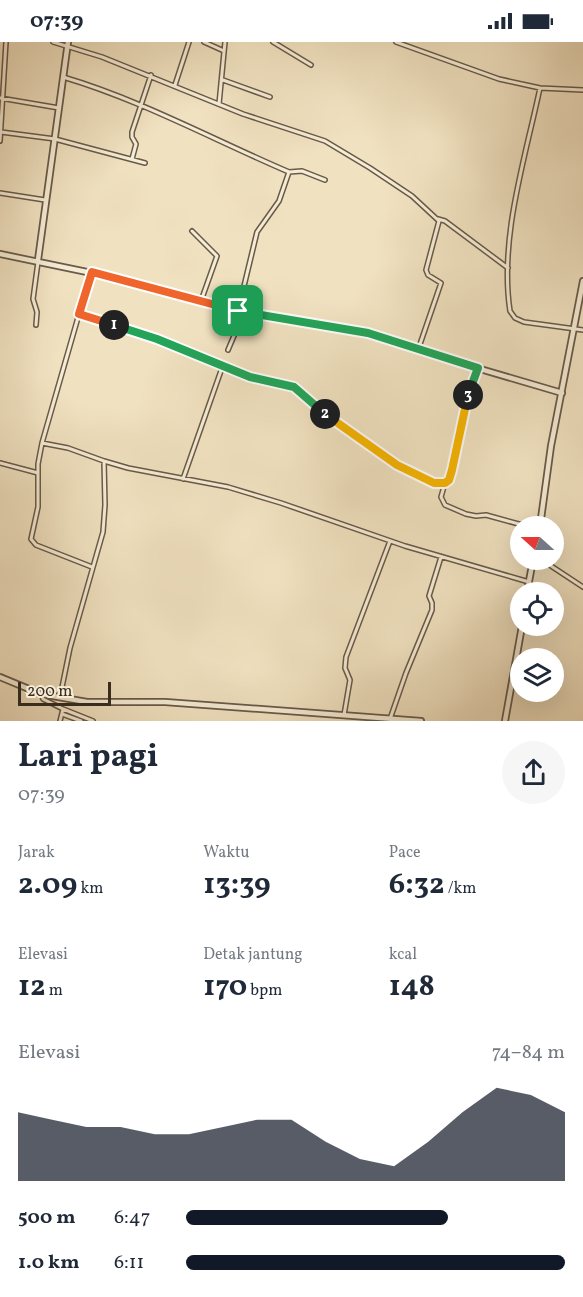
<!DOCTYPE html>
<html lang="id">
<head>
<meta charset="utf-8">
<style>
	:root { --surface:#fff; --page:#f6f6f7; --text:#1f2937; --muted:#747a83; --accent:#111827 }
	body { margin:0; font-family:Vollkorn,serif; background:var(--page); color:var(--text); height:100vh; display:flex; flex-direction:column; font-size:22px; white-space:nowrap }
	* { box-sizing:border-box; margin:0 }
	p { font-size:20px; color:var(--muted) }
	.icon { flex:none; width:33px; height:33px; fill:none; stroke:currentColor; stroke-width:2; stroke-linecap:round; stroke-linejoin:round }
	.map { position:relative; height:679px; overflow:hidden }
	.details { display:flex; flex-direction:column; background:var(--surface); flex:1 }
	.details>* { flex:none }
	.needle { width:39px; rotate:291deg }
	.controls { position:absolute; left:510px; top:474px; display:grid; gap:12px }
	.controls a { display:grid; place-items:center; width:54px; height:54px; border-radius:50%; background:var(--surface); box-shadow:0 6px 24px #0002; font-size:30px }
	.scale { position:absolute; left:18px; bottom:15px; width:93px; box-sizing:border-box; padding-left:6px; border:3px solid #3a2d20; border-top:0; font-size:16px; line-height:21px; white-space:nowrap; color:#3a2d20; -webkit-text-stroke:4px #f5ecd6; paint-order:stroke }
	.pin { position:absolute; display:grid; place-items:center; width:51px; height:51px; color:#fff; margin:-26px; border-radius:12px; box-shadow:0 3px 9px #0006 }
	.km { position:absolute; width:30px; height:30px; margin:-15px; border-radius:50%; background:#222; color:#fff; font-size:16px; line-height:30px; text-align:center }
	.round { display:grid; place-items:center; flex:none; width:63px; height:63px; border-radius:32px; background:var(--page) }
	.head { display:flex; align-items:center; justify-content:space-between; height:102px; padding:0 18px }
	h1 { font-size:33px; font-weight:700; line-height:45px }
	.figures { display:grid; grid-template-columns:repeat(3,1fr); gap:9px; height:102px; padding:6px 18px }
	.figures div { display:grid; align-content:center }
	.figures b { font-size:30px; font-weight:700 }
	.figures small { font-size:16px; font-weight:400 }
	.figures p { font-size:16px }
	.chart { height:168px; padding:12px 18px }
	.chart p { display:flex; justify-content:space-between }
	.chart svg { width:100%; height:108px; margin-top:6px; fill:var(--accent); opacity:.7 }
	ul { padding:0 18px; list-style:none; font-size:20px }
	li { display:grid; grid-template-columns:96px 72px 1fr; align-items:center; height:45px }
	li i { height:15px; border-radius:8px; background:var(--accent) }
	.status { display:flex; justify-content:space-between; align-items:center; height:42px; padding:0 30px; background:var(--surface); direction:ltr }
	.status svg { height:16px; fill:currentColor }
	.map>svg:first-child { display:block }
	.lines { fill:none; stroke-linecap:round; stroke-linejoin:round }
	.minor-casing { stroke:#685a48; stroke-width:6 }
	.tertiary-casing { stroke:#685a48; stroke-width:8 }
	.minor { stroke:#f5ecd6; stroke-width:3 }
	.tertiary { stroke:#f5ecd6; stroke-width:4.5 }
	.split-1-casing { stroke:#fff; stroke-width:12 }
	.split-2-casing { stroke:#fff; stroke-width:12 }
	.split-3-casing { stroke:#fff; stroke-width:12 }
	.split-4-casing { stroke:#fff; stroke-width:12 }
	.split-1 { stroke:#f0652b; stroke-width:8 }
	.split-2 { stroke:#22a559; stroke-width:8 }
	.split-3 { stroke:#f5b400; stroke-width:8 }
	.split-4 { stroke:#22a559; stroke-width:8 }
</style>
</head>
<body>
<div class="status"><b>07:39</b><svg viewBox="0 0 49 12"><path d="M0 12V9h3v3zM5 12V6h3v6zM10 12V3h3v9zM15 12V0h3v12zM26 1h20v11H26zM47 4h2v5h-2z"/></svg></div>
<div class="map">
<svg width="583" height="679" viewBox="0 0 583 679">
	<rect width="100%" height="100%" fill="#f0e1c0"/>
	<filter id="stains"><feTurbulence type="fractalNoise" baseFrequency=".00333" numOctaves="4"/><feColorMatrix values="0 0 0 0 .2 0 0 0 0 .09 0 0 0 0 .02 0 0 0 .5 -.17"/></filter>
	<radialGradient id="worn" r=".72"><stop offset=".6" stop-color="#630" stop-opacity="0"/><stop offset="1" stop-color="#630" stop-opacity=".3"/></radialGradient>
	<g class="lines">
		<defs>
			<path id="minor" d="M 53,0 L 102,15 L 243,72 L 325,99 L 370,126 L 412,154 L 439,179 L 426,228 L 428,233 L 441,241 L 418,308
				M 204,0 L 224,9
				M 273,0 L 311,23
				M 396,0 L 499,37 L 540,46 L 583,48
				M 63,35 C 141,58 214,98 289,130 L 302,129 L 325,138
				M 223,38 L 270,55
				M 175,43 L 189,0
				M 540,46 C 525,117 499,197 510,269 L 515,276 L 524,280 L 583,288
				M 0,56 L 59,66
				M 219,62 L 225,0
				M 1,90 L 55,97 L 145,121
				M 0,99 L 6,0
				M 132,117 L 136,102 L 132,95 L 132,90 L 151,33
				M 0,151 L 45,158
				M 438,177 L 445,179 L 508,226
				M 192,189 L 217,214 L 201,259
				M 238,269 L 257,190 L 279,159 L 289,130
				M 79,272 L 92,231
				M 36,283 L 37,270 L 33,257 L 38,220
				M 228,308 L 236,289 L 240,270
				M 42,401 L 38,422 L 38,465 L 31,497 L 36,503 L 92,525
				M 104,419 L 128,426 L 228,445 L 281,461 L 405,504 L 529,540
				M 0,421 L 38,431
				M 183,437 L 223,323
				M 445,441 L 441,455 L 445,463 L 466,472 L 476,474 L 486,473 L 526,484
				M 542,518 L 583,545
				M 41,652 L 43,657 L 63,667 L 60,679
				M 60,655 L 70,606 L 103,490 L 105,463 L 104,419 L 68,406 L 42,401 L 79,272 L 157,297 L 250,335 L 294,345 L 328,374 L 397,423 L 434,441 L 445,441 L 449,438 L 452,428 L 465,365 L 478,326
				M 63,667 L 93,679
				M 62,672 L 81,679
				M 344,673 L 350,638 L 345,626 L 346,615 L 390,499
				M 390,677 L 406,631 L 432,568 L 432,561 L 429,554 L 441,515"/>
			<path id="tertiary" d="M 0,212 L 116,236 L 238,269 L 368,291 L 436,314 L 562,351
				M 38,218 L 68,0
				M 540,484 L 551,404 L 583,239
				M 527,550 L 533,518
				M 0,635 L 41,652 L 87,660 L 165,660 L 421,679
				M 505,679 L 522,584"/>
		</defs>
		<use href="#minor" class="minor-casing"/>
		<use href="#tertiary" class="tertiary-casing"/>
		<use href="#minor" class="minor"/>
		<use href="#tertiary" class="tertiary"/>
	</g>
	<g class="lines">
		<defs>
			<path id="split-1" d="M 114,283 L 79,272 L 92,230 L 238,269"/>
			<path id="split-2" d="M 114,283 L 157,297 L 250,335 L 294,345 L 325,372"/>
			<path id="split-3" d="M 325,372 L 397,423 L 434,441 L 445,441 L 449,438 L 452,428 L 468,353"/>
			<path id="split-4" d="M 238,269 L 368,291 L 478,326 L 468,353"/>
		</defs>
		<use href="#split-1" class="split-1-casing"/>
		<use href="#split-2" class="split-2-casing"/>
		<use href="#split-3" class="split-3-casing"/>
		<use href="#split-4" class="split-4-casing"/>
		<use href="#split-1" class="split-1"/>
		<use href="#split-2" class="split-2"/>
		<use href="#split-3" class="split-3"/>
		<use href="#split-4" class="split-4"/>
	</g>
	<rect width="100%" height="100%" filter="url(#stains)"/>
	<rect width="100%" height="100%" fill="url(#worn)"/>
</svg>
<div class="controls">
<a><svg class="needle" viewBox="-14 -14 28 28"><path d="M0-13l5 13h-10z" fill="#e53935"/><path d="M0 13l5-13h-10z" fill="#747a83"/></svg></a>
<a><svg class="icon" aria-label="locate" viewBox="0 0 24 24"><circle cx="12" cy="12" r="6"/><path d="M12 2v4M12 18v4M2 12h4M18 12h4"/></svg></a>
<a><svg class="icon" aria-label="layers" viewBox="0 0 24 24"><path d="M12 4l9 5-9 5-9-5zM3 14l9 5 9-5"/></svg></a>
</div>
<div class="scale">200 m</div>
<div class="pin" style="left:238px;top:269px;background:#1e9e55"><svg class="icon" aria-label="arrive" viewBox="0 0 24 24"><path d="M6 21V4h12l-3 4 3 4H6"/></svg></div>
<b class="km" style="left:114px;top:283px">1</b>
<b class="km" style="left:325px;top:372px">2</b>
<b class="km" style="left:468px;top:353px">3</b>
</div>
<section class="details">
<div class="head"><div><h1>Lari pagi</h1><p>07:39</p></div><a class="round"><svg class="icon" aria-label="share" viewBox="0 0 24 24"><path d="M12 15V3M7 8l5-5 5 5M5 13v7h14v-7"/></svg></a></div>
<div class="figures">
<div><p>Jarak</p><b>2.09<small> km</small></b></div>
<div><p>Waktu</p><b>13:39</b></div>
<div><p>Pace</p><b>6:32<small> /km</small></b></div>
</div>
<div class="figures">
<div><p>Elevasi</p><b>12<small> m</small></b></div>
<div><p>Detak jantung</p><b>170<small> bpm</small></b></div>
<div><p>kcal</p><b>148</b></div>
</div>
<div class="chart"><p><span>Elevasi</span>74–84 m</p>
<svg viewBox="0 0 160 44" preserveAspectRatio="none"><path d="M0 44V16L10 19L20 22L30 22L40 25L50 25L60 22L70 19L80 19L90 28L100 35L110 38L120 28L130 16L140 6L150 9L160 16V44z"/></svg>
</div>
<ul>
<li><b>500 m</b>6:47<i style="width:69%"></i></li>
<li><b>1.0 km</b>6:11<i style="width:100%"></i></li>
</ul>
</section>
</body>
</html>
